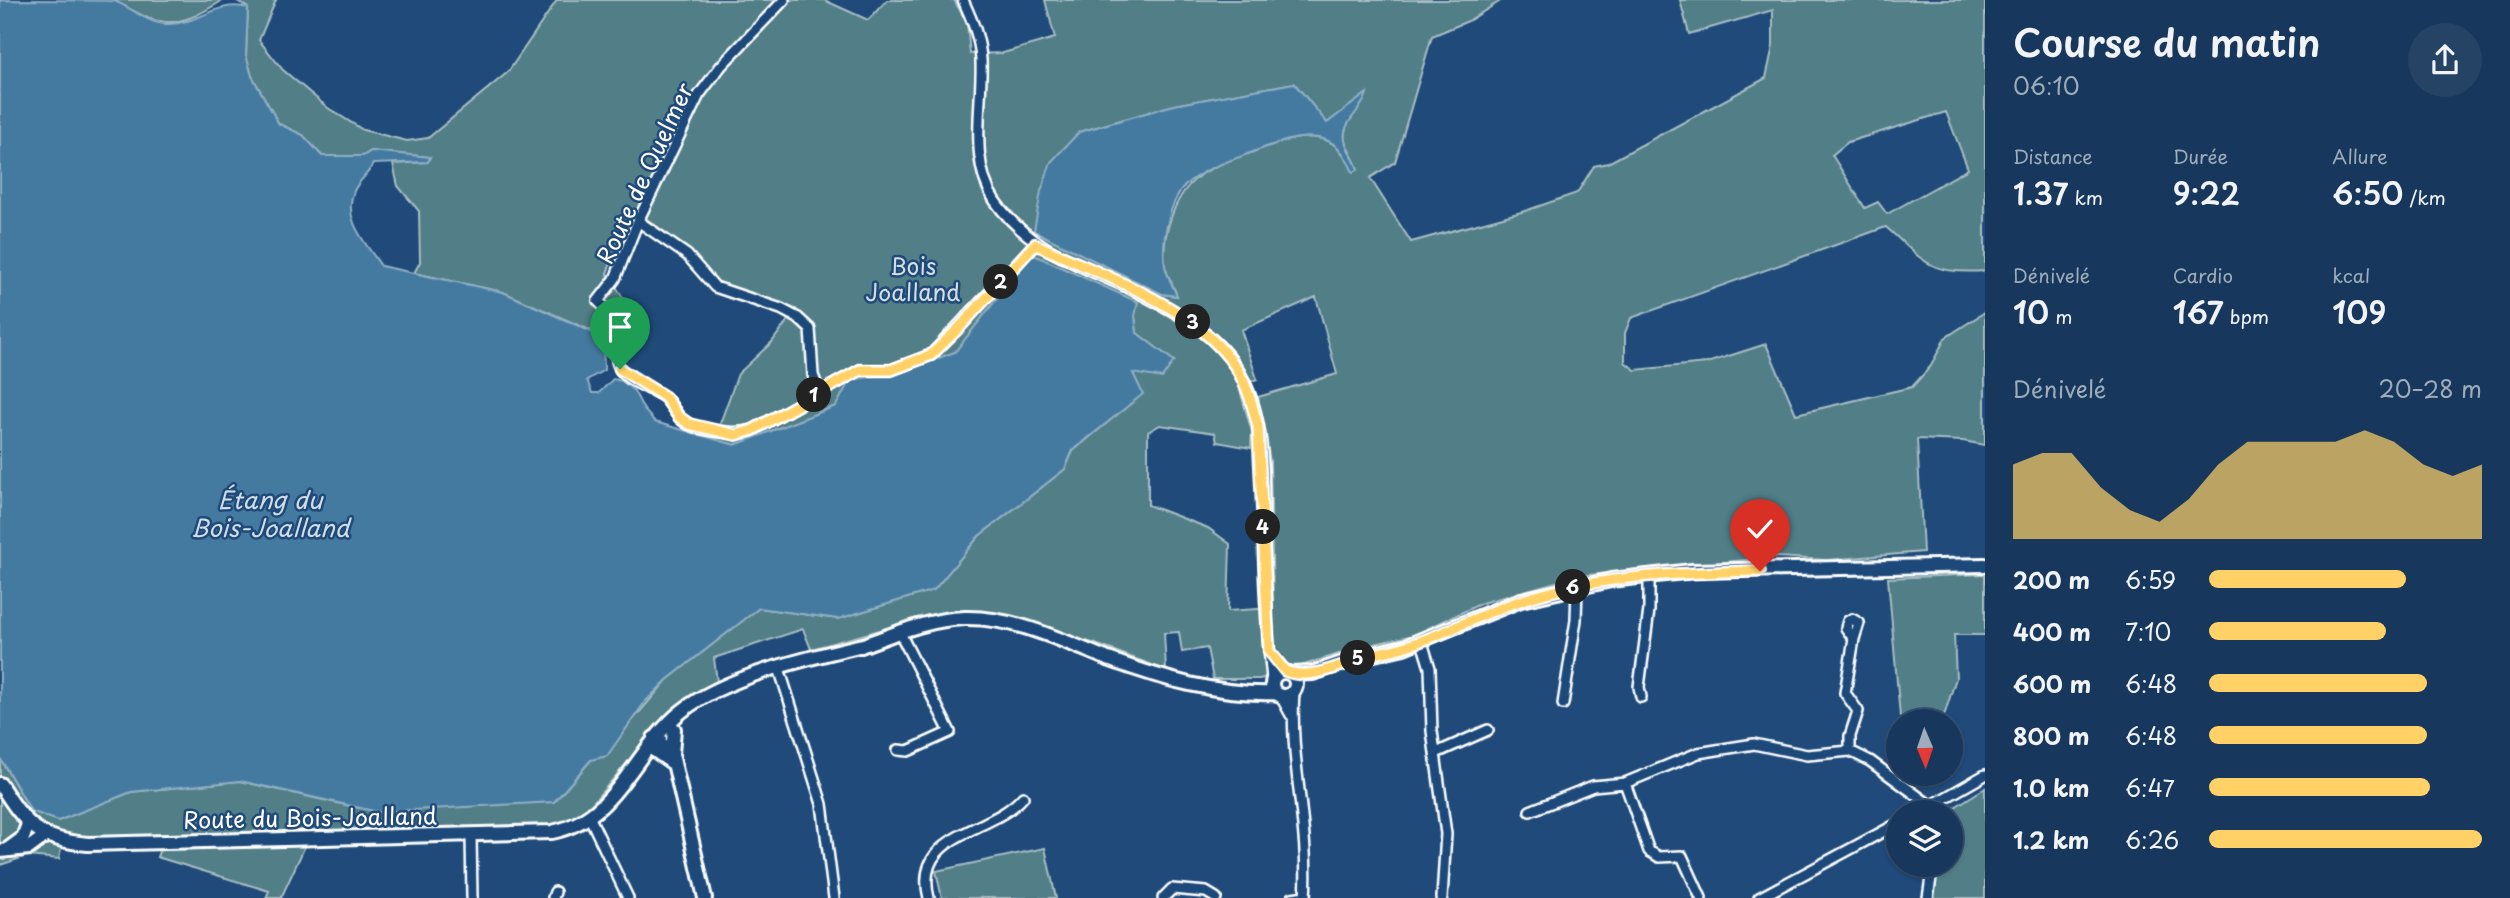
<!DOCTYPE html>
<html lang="fr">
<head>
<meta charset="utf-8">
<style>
	:root { --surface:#17385c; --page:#244365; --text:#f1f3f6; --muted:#9eacbb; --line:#365272; --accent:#ffd166 }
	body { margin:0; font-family:"Playpen Sans",sans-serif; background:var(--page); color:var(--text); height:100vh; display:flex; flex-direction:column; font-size:26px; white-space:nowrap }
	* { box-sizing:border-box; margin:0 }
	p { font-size:23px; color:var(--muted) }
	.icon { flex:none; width:38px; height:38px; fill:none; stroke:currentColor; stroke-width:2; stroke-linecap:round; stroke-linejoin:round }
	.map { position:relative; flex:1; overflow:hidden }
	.details { display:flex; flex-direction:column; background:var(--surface); width:525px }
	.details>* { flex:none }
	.needle { width:46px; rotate:178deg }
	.fabs { position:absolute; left:1886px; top:709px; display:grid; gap:14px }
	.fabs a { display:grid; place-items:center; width:77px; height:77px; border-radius:50%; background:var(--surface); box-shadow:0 2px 5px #0004,0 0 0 2px var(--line); font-size:35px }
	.pin { position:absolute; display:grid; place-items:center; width:60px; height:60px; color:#fff; margin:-72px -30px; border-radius:50% 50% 50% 0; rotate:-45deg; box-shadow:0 0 7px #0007 }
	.pin .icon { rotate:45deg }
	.km { position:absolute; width:35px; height:35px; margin:-18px; border-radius:50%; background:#222; color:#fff; font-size:19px; line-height:35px; text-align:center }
	.round { display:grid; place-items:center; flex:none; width:74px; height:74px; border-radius:37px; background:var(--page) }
	.head { display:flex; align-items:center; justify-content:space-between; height:119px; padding:0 28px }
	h1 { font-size:38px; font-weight:600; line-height:52px }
	.metrics { display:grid; grid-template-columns:repeat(3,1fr); gap:10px; height:119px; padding:7px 28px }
	.metrics div { display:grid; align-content:center }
	.metrics b { font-size:30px; font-weight:600 }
	.metrics small { font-size:19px; font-weight:400 }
	.metrics p { font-size:19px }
	.chart { height:196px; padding:14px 28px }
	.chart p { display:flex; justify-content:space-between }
	.chart svg { width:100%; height:126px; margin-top:7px; fill:var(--accent); opacity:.7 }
	ul { padding:0 28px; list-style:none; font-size:23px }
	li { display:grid; grid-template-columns:112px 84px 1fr; align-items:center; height:52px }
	li i { height:18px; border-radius:9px; background:var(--accent) }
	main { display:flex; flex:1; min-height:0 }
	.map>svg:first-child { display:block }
	.green { fill:#517e87; stroke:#a8bec3; stroke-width:2; fill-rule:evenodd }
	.water { fill:#447aa0; stroke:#8fafc6; stroke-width:2 }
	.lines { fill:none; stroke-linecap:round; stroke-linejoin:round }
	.street-casing { stroke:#fff; stroke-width:14 }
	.secondary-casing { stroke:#fff; stroke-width:18 }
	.street { stroke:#1f4a7a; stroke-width:9 }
	.secondary { stroke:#1f4a7a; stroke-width:12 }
	.route-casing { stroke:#fff; stroke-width:14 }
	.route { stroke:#ffd166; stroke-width:9 }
	.labels { text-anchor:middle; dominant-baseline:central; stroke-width:5; stroke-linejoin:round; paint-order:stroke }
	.street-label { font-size:23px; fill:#fff; stroke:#1f4a7a }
	.park-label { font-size:23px; fill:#d4dfe1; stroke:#1f4a7a }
	.water-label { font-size:24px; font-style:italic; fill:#d0dee7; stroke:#1f4a7a }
</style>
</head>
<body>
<main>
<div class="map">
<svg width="1985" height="898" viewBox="0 0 1985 898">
	<rect width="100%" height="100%" fill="#1f4a7a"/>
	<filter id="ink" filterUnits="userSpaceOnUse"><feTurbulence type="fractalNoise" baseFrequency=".0143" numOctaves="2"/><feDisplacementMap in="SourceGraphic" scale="14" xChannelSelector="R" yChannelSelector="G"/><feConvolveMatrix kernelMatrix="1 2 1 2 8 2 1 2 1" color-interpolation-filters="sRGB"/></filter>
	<g filter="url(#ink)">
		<path class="green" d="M 112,0 L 223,0 C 173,32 162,27 112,0 Z
			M 236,0 L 276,0 L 259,40 L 283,70 L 328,108 L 363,130 L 407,141 L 428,138 L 508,72 L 557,0 L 824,0 L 868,20 L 887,0 L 954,0 L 967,23 L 970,54 L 1003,53 L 1055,38 L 1045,0 L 1502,0 L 1468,21 L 1432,36 L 1395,162 L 1370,178 L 1411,242 L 1525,211 L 1577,193 L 1594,166 L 1608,163 L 1766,78 L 1773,46 L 1773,10 L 1689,34 L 1680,0 L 1985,0 L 1985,271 C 1929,275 1925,262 1886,227 L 1631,318 L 1625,333 L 1625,362 L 1635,370 L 1707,363 L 1766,344 L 1796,414 L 1912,387 L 1931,366 L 1945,338 L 1985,312 L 1985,445 L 1963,441 L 1917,439 L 1923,552 L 1827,560 L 1777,557 L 1577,576 L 1482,603 L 1414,635 L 1361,647 L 1260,679 L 1213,679 L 1207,648 L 1182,652 L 1179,632 L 1164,633 L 1166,670 L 1093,643 L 987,615 L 887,628 L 811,649 L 803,629 L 714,658 L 718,690 L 659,726 L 582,815 L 555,827 L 311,833 L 281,898 L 266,898 L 269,891 L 157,857 L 164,838 L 69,838 L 61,848 L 59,859 L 27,856 L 0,865 L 0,758 L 31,811 L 58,821 L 131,792 L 240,781 L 359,808 L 554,802 L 591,760 L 626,728 L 667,680 L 759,608 L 838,619 L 934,590 L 979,536 L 1065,469 L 1073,451 L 1142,394 L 1132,373 L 1174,361 L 1137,333 L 1135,316 L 1032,254 L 955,352 L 902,372 L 873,374 L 836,406 L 735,445 L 714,440 L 738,374 L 772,342 L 796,309 L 716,283 L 692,252 L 633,209 L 607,273 L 635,316 L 603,352 L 603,336 L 503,292 L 414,273 L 420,262 L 419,211 L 398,186 L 393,164 L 428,162 L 430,157 L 371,151 L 363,156 L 322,156 L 303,135 L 279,124 L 252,76 L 246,55 L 248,8 ZM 1294,83 L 1327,123 L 1366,94 C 1359,108 1339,127 1346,144 C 1350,153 1355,160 1358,169 L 1353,171 C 1347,159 1339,145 1326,140 C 1304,132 1273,144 1253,152 C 1212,167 1185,174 1171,218 C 1165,234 1163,249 1165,266 C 1167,276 1174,286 1177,296 L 1162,294 L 1034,231 L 1079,132 L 1174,105 ZM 1946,112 L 1968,169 L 1887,214 L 1878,202 L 1865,208 L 1832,155 L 1848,142 ZM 1316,297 L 1337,374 L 1258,397 L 1270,461 L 1273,608 L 1228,611 L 1230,544 L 1208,528 L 1148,505 L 1148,432 L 1160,425 L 1215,433 L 1217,442 L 1251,448 L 1252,432 L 1239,387 L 1257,379 L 1241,330 Z
			M 1985,574 L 1985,635 L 1954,635 L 1956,678 L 1944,716 L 1900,717 L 1888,578 Z
			M 1985,788 L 1985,898 L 1923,898 L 1928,865 L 1951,864 L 1951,812 L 1947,812 Z
			M 1045,848 L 1056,898 L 942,898 L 936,871 Z"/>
		<path class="water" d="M 0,0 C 23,0 97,0 114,1 C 132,7 148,25 169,24 C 201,23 217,0 248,8 L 246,55 L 252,76 L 279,124 L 303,135 L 322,156 L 363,156 L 371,151 L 430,157 L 428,162 L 373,164 C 368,175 359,180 354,191 C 342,220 366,243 381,266 L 503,292 L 603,337 L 604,370 L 587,380 L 592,393 L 599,393 L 613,379 L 622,381 L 634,391 L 644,410 L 655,422 L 735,445 L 836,406 L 850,380 L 902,372 L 955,352 L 1032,254 L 1138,302 L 1135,316 L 1137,333 L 1174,361 L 1162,378 L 1133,373 L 1143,394 L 1073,450 L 1065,469 L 979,536 L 934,590 L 838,619 L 759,608 L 667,680 L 645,702 L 607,756 L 591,760 L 554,802 L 378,812 L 240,781 L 131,792 L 58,821 L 31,811 L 0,758 Z
			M 1294,83 L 1327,123 L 1367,93 C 1363,111 1338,124 1346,144 C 1349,153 1355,160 1358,170 L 1353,172 C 1347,159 1340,145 1326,140 C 1305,132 1273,144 1253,152 C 1231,160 1209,167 1190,181 C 1169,197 1161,242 1165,266 C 1167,276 1173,286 1177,296 L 1162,294 L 1034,231 L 1041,191 L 1051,162 L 1079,132 L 1174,105 Z"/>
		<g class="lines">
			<defs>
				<path id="street" d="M 784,0 L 721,66 L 699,95 L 638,221 L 615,279 L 598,301 C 631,330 607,345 620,369 C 627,381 650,388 661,395 C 671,401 673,411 681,419 C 695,432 736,435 753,430 L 860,370 L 891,370 L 931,355 L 1035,244
					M 963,0 C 972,20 980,38 981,60 C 983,105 968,161 995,201 C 1029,250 1083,266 1135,291 C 1170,309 1204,326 1229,357 C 1274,413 1261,497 1264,563 C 1265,602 1268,641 1272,679
					M 638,221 L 687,255 L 715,287 L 781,309 L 798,318 L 810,329 L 813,375 L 819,391
					M 1422,642 L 1430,668 L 1432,731 L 1446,834 L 1442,898
					M 1272,655 L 1285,671
					M 779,668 L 822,804 L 834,898
					M 1294,691 C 1289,761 1310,828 1305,898
					M 1280,695 L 1291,715
					M 1641,697 L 1639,687 L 1649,610 L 1649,575
					M 1563,704 L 1576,620 L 1577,586
					M 898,750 L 908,751 L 950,732 L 900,633
					M 1850,751 L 1850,736 L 1858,711 L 1845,693 L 1854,639 L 1859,623 L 1852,619 L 1848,621 L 1846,628 L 1854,639
					M 1436,753 L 1488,730
					M 1625,783 L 1649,851 L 1659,857 L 1682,856 L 1701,898
					M 1530,811 L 1593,786 L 1625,783 L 1698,753 L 1754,744 L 1807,755 L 1850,751 L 1870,761 L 1927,803 L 1933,812
					M 1920,812 L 1985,775
					M 590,818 L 628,898
					M 471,835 L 472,898
					M 553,898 L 555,892
					M 929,898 C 912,832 992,834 1023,797
					M 1163,898 L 1172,889 L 1206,892 L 1216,898
					M 1292,898 L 1305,896
					M 1759,898 L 1899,823
					M 1928,898 L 1933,864"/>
				<path id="secondary" d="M 861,646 C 894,634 929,619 965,618 C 1015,617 1063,641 1108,659 C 1162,679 1218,695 1275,693
					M1272 684a12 12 0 1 1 24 0a12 12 0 1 1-24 0Z
					M 1291,674 L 1313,673 L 1357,658 L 1404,647 L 1521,600 L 1611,580 L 1692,571 L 1985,565
					M 654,738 L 672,754 L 705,898
					M 660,738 L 654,745 L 654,750 L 674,764
					M 672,754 L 674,729
					M 0,784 C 26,825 38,840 88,844 L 552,832 C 618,819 633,750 682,711 C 726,676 812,657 867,644
					M 8,849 L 23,838 L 28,824
					M 0,851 L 29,848 L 45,836"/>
			</defs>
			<use href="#street" class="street-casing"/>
			<use href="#secondary" class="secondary-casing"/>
			<use href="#street" class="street"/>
			<use href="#secondary" class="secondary"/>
		</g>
	</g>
	<g class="lines" filter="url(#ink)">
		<defs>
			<path id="route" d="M 620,369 L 665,397 L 679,417 L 689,424 L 736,435 L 753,430 L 860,370 L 891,370 L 931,355 L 960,327 L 1035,244 C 1098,274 1186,302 1229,358 C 1245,377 1252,403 1258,427 L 1269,651 L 1285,671 C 1315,683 1353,658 1383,652 C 1433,642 1475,615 1523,600 C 1600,575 1679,573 1760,571"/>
		</defs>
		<use href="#route" class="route-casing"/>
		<use href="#route" class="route"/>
	</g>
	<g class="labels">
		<g class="street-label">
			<text transform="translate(644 173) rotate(-65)">Route de Quelmer</text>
			<text transform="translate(310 817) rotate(-1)">Route du Bois-Joalland</text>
		</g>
		<g class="park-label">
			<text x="913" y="265">Bois<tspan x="913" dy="26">Joalland</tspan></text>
		</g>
		<g class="water-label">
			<text x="270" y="499">Étang du<tspan x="270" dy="28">Bois-Joalland</tspan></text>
		</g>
	</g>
</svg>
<div class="fabs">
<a><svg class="needle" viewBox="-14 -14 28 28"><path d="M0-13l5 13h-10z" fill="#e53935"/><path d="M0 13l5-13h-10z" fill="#9eacbb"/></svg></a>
<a><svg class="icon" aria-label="layers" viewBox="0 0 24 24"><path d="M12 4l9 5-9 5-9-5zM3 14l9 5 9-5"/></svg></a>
</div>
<div class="pin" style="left:620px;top:369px;background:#1e9e55"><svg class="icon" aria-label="arrive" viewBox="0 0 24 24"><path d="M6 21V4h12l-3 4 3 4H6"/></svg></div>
<div class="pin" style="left:1760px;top:571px;background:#d93025"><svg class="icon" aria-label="check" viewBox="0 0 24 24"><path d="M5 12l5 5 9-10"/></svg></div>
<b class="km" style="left:814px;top:395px">1</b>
<b class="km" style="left:1001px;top:282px">2</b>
<b class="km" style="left:1193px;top:322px">3</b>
<b class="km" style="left:1263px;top:527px">4</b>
<b class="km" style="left:1358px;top:658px">5</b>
<b class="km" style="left:1573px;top:587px">6</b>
</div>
<section class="details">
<div class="head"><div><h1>Course du matin</h1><p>06:10</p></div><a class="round"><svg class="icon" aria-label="share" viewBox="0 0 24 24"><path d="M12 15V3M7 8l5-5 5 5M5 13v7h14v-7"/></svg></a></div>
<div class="metrics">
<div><p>Distance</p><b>1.37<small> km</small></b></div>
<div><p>Durée</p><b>9:22</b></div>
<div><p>Allure</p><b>6:50<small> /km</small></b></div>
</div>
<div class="metrics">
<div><p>Dénivelé</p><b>10<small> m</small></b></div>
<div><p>Cardio</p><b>167<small> bpm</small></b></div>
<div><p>kcal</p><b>109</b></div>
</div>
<div class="chart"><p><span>Dénivelé</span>20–28 m</p>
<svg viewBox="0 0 160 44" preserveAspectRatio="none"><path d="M0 44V18L10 14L20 14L30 26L40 34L50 38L60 30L70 18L80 10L90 10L100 10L110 10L120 6L130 10L140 18L150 22L160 18V44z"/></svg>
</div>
<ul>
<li><b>200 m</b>6:59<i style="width:72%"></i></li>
<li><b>400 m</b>7:10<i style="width:65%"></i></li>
<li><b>600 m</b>6:48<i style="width:80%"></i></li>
<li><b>800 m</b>6:48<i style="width:80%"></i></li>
<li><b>1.0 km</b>6:47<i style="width:81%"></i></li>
<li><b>1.2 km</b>6:26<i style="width:100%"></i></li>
</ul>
</section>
</main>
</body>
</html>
